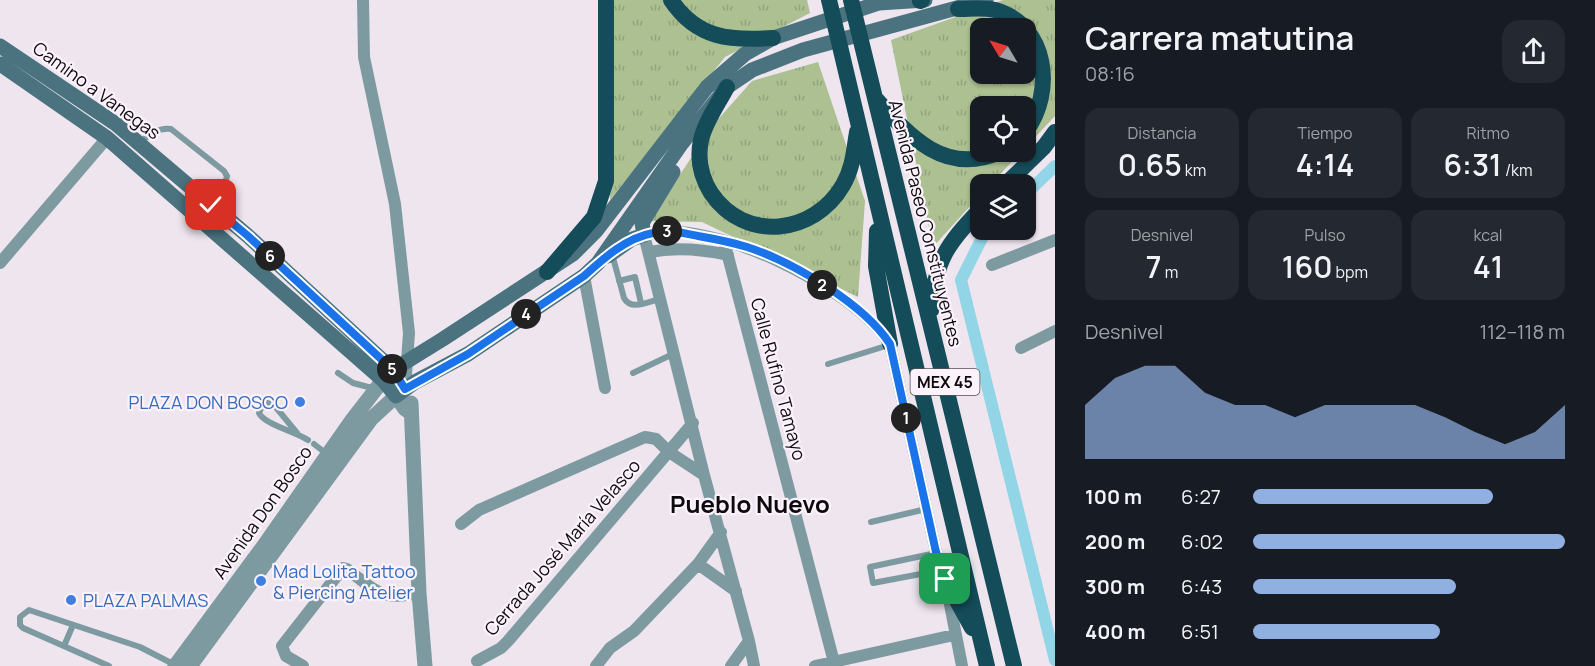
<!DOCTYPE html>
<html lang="es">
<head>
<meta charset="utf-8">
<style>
	:root { --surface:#171b24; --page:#242831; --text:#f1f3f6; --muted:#9ea1a6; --accent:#91b0e2 }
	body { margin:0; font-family:Manrope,sans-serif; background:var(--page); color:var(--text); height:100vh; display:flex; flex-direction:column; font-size:22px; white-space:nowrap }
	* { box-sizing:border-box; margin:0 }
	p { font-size:20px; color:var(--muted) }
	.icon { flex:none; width:33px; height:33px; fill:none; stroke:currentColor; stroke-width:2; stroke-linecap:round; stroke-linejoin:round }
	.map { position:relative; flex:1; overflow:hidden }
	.details { display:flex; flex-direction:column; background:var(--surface); width:540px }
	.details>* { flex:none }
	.needle { width:39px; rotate:308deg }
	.controls { position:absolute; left:970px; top:18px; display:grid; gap:12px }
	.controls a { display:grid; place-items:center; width:66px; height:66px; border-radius:12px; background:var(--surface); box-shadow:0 2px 4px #0004; font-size:30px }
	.pin { position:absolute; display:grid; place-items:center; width:51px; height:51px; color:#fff; margin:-26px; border-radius:12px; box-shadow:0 3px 9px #0006 }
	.km { position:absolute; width:30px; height:30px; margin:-15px; border-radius:50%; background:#222; color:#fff; font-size:16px; line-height:30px; text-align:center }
	.round { display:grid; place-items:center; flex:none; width:63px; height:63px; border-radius:18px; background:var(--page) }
	.head { display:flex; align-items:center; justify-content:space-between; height:102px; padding:0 30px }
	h1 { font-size:33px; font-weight:600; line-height:45px }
	.metrics { display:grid; grid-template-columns:repeat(3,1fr); gap:9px; height:102px; padding:6px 30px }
	.metrics div { display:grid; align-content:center; border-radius:15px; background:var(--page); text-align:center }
	.metrics b { font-size:30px; font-weight:600 }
	.metrics small { font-size:16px; font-weight:400 }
	.metrics p { font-size:16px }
	.chart { height:168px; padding:12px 30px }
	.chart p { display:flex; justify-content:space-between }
	.chart svg { width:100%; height:108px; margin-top:6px; fill:var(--accent); opacity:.7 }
	ul { padding:0 30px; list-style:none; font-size:20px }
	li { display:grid; grid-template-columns:96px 72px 1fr; align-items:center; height:45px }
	li i { height:15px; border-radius:8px; background:var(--accent) }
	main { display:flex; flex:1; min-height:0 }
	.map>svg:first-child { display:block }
	.park { fill:url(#park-tufts); fill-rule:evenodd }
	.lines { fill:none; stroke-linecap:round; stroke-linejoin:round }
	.canal { stroke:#91d5e7; stroke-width:12 }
	.service { stroke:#7e9aa1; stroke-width:6 }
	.minor { stroke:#7e9aa1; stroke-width:12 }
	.tertiary { stroke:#7e9aa1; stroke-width:15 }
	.secondary { stroke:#4a737f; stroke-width:15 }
	.trunk { stroke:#144c59; stroke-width:16 }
	.route-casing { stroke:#fff; stroke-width:12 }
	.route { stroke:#1a73e8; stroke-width:8 }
	.shop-dot { fill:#3f7fe0; stroke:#fbf2fc; stroke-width:2 }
	.labels { text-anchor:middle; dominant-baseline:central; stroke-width:4.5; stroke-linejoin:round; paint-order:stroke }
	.shield { fill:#fbf2fc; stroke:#545055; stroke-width:1.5 }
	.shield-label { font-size:16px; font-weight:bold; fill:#0d0a0d }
	.street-label { font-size:18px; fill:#0d0a0d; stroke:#fbf2fc }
	.shop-label { font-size:18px; fill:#366cbe; stroke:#fbf2fc; text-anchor:start }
	.district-label { font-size:24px; font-weight:bold; fill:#0d0a0d; stroke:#fbf2fc }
</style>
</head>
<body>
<main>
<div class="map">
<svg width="1055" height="666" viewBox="0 0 1055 666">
	<defs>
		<pattern id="park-tufts" width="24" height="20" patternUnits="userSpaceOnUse" patternTransform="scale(1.5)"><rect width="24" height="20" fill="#acc092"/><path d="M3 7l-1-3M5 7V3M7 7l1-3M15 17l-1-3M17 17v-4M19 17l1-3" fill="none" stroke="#93a47d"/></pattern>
	</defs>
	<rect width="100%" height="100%" fill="#eee5ef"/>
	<path class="park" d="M 612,0 L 807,0 L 810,13 L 725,57 L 610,200 Z
		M 1003,0 L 1055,0 L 1055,116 L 1026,147 L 1026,106 L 981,106 L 981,152 L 1022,152 L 990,184 L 981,184 L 981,194 L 933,247 L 891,40 ZM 981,28 L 1026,28 L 1026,74 L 981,74 Z
		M 818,62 L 865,201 L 858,297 L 702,222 L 649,221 L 713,125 L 752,81 Z"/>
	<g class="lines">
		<path class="canal" d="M 1026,194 L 1055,166
			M 986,230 L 961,280 L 1055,660"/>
		<path class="service" d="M 139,143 C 149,135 159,127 171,129 L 224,171 L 227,176 L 226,180 L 211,204
			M 612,254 L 624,298 C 631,311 647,302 660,299
			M 619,281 L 635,277 L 641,303
			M 828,364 L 889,345
			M 338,373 L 353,383 L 376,389
			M 633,373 L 673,354
			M 297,433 L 274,405 L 267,403 L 262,406 L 259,413 C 264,424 296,432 308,440
			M 314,444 L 328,455
			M 871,522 L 926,509
			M 936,553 L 870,567 L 873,583 L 942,570
			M 64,646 L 73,625
			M 109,666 L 23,628 L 20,625 L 20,617 L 29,610 L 140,647 L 175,665"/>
		<path class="minor" d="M 363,0 L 364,57 L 395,204 L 409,333 L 405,389
			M 724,241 L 835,666
			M 649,252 C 676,247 701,249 728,255
			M 0,263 L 107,138
			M 992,265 L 1055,240
			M 584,276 L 605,388
			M 1021,348 L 1055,331
			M 461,524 L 479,510 L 645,437 L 656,439 L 669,452 L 704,475
			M 698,564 L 736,591
			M 477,661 L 501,648 L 508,641 L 693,423
			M 303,666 L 286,656 L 282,646 L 343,568 L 347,569 C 377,592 381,601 419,593
			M 596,666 L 610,648 L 634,631 L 698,564 L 721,532
			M 731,666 L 749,641
			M 754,666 L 749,641 L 704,475 L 644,235 C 711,216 853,287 890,344 L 936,552 L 945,579 L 962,666
			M 815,666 L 954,635"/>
		<path class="tertiary" d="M 411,403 L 419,593 L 425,666
			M 175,666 L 263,547 L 352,420 L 383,380
			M 190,666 L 371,419 L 396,396 L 405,409 L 411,413"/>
		<path class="secondary" d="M 0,46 L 116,124 L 248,236 L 393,370 L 397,376
			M 0,64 L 107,138 L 383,380 L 396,396 L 415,382 L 468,354 L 584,276 L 598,263 L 682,143 L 727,87 L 752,70 L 803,50 L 986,0
			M 608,256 L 632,239 L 644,235 L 642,223 L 673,172
			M 383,380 L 393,370 L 443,339 L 573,254 L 596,231 L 707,87 L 745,54 L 773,38 L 879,3 L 925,0"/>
		<path class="trunk" d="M 671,0 C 697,39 731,41 773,38
			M 829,0 L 987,666
			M 851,0 L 1014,666
			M 920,1 L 922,0
			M 958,9 C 970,9 983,7 995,10 C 1048,25 1055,92 1026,131
			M 727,87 C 718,104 705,122 701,140 C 697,159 701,177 711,193 C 745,243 814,235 843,185 C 853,168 854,150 857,132
			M 877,100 C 910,137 945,176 1000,152
			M 1006,184 L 1044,147 L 1055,132
			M 877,231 L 876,266 L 890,344
			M 547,272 L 594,217 L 606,181 L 606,0
			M 932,309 C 934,262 948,242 981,209
			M 945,579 L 972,628"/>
	</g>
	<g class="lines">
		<defs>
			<path id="route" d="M 211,205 L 248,236 L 393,370 L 405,389 L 468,354 L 584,276 C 604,258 626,238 653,233 C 668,229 684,233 698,236 C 715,239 731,242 747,247 C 793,262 864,304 890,344 L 936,552 L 945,579"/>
		</defs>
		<use href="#route" class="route-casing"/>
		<use href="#route" class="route"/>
	</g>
	<g class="shop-dot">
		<circle cx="300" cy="402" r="6"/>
		<circle cx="261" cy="581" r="6"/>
		<circle cx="71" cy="600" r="6"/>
	</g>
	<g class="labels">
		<rect class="shield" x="910.5" y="369" width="69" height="26" rx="4.5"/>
		<g class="shield-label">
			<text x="945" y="382">MEX 45</text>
		</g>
		<g class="street-label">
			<text transform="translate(97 90) rotate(36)">Camino a Vanegas</text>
			<text transform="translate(926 223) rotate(76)">Avenida Paseo Constituyentes</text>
			<text transform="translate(779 379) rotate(75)">Calle Rufino Tamayo</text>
			<text transform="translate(262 512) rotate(-55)">Avenida Don Bosco</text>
			<text transform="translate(562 547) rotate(-49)">Cerrada José María Velasco</text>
		</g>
		<g class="shop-label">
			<text x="288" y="402" text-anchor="end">PLAZA DON BOSCO</text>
			<text x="273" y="571">Mad Lolita Tattoo<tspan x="273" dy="21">&amp; Piercing Atelier</tspan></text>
			<text x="83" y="600">PLAZA PALMAS</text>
		</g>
		<g class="district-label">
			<text x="750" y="503">Pueblo Nuevo</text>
		</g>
	</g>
</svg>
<div class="controls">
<a><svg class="needle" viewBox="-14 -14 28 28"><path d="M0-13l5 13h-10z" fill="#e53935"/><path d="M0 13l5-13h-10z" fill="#9ea1a6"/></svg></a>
<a><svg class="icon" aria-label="locate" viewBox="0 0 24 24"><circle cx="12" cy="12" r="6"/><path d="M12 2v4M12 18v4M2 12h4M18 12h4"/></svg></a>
<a><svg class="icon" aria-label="layers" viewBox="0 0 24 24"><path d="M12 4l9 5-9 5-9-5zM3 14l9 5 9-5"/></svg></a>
</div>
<div class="pin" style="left:945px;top:579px;background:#1e9e55"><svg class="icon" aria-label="arrive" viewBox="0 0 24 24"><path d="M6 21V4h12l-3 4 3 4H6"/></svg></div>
<div class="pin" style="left:211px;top:205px;background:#d93025"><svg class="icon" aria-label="check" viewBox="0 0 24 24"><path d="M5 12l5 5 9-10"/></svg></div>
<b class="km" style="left:906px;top:418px">1</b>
<b class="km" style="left:822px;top:285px">2</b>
<b class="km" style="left:667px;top:231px">3</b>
<b class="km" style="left:526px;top:314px">4</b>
<b class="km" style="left:392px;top:369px">5</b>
<b class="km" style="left:270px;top:256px">6</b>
</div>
<section class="details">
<div class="head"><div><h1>Carrera matutina</h1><p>08:16</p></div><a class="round"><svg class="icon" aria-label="share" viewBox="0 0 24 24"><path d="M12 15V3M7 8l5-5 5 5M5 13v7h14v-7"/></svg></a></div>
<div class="metrics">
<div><p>Distancia</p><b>0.65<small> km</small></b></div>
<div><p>Tiempo</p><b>4:14</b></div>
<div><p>Ritmo</p><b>6:31<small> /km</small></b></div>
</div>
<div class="metrics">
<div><p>Desnivel</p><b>7<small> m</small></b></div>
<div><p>Pulso</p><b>160<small> bpm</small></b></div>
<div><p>kcal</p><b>41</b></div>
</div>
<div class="chart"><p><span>Desnivel</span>112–118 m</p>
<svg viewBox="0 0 160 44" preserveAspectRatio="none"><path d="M0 44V22L10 11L20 6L30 6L40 17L50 22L60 22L70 27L80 22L90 22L100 22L110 22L120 27L130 33L140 38L150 33L160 22V44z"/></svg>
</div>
<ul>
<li><b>100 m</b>6:27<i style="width:77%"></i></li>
<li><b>200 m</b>6:02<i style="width:100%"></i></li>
<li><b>300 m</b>6:43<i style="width:65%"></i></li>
<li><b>400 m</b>6:51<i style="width:60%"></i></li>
</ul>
</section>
</main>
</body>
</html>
